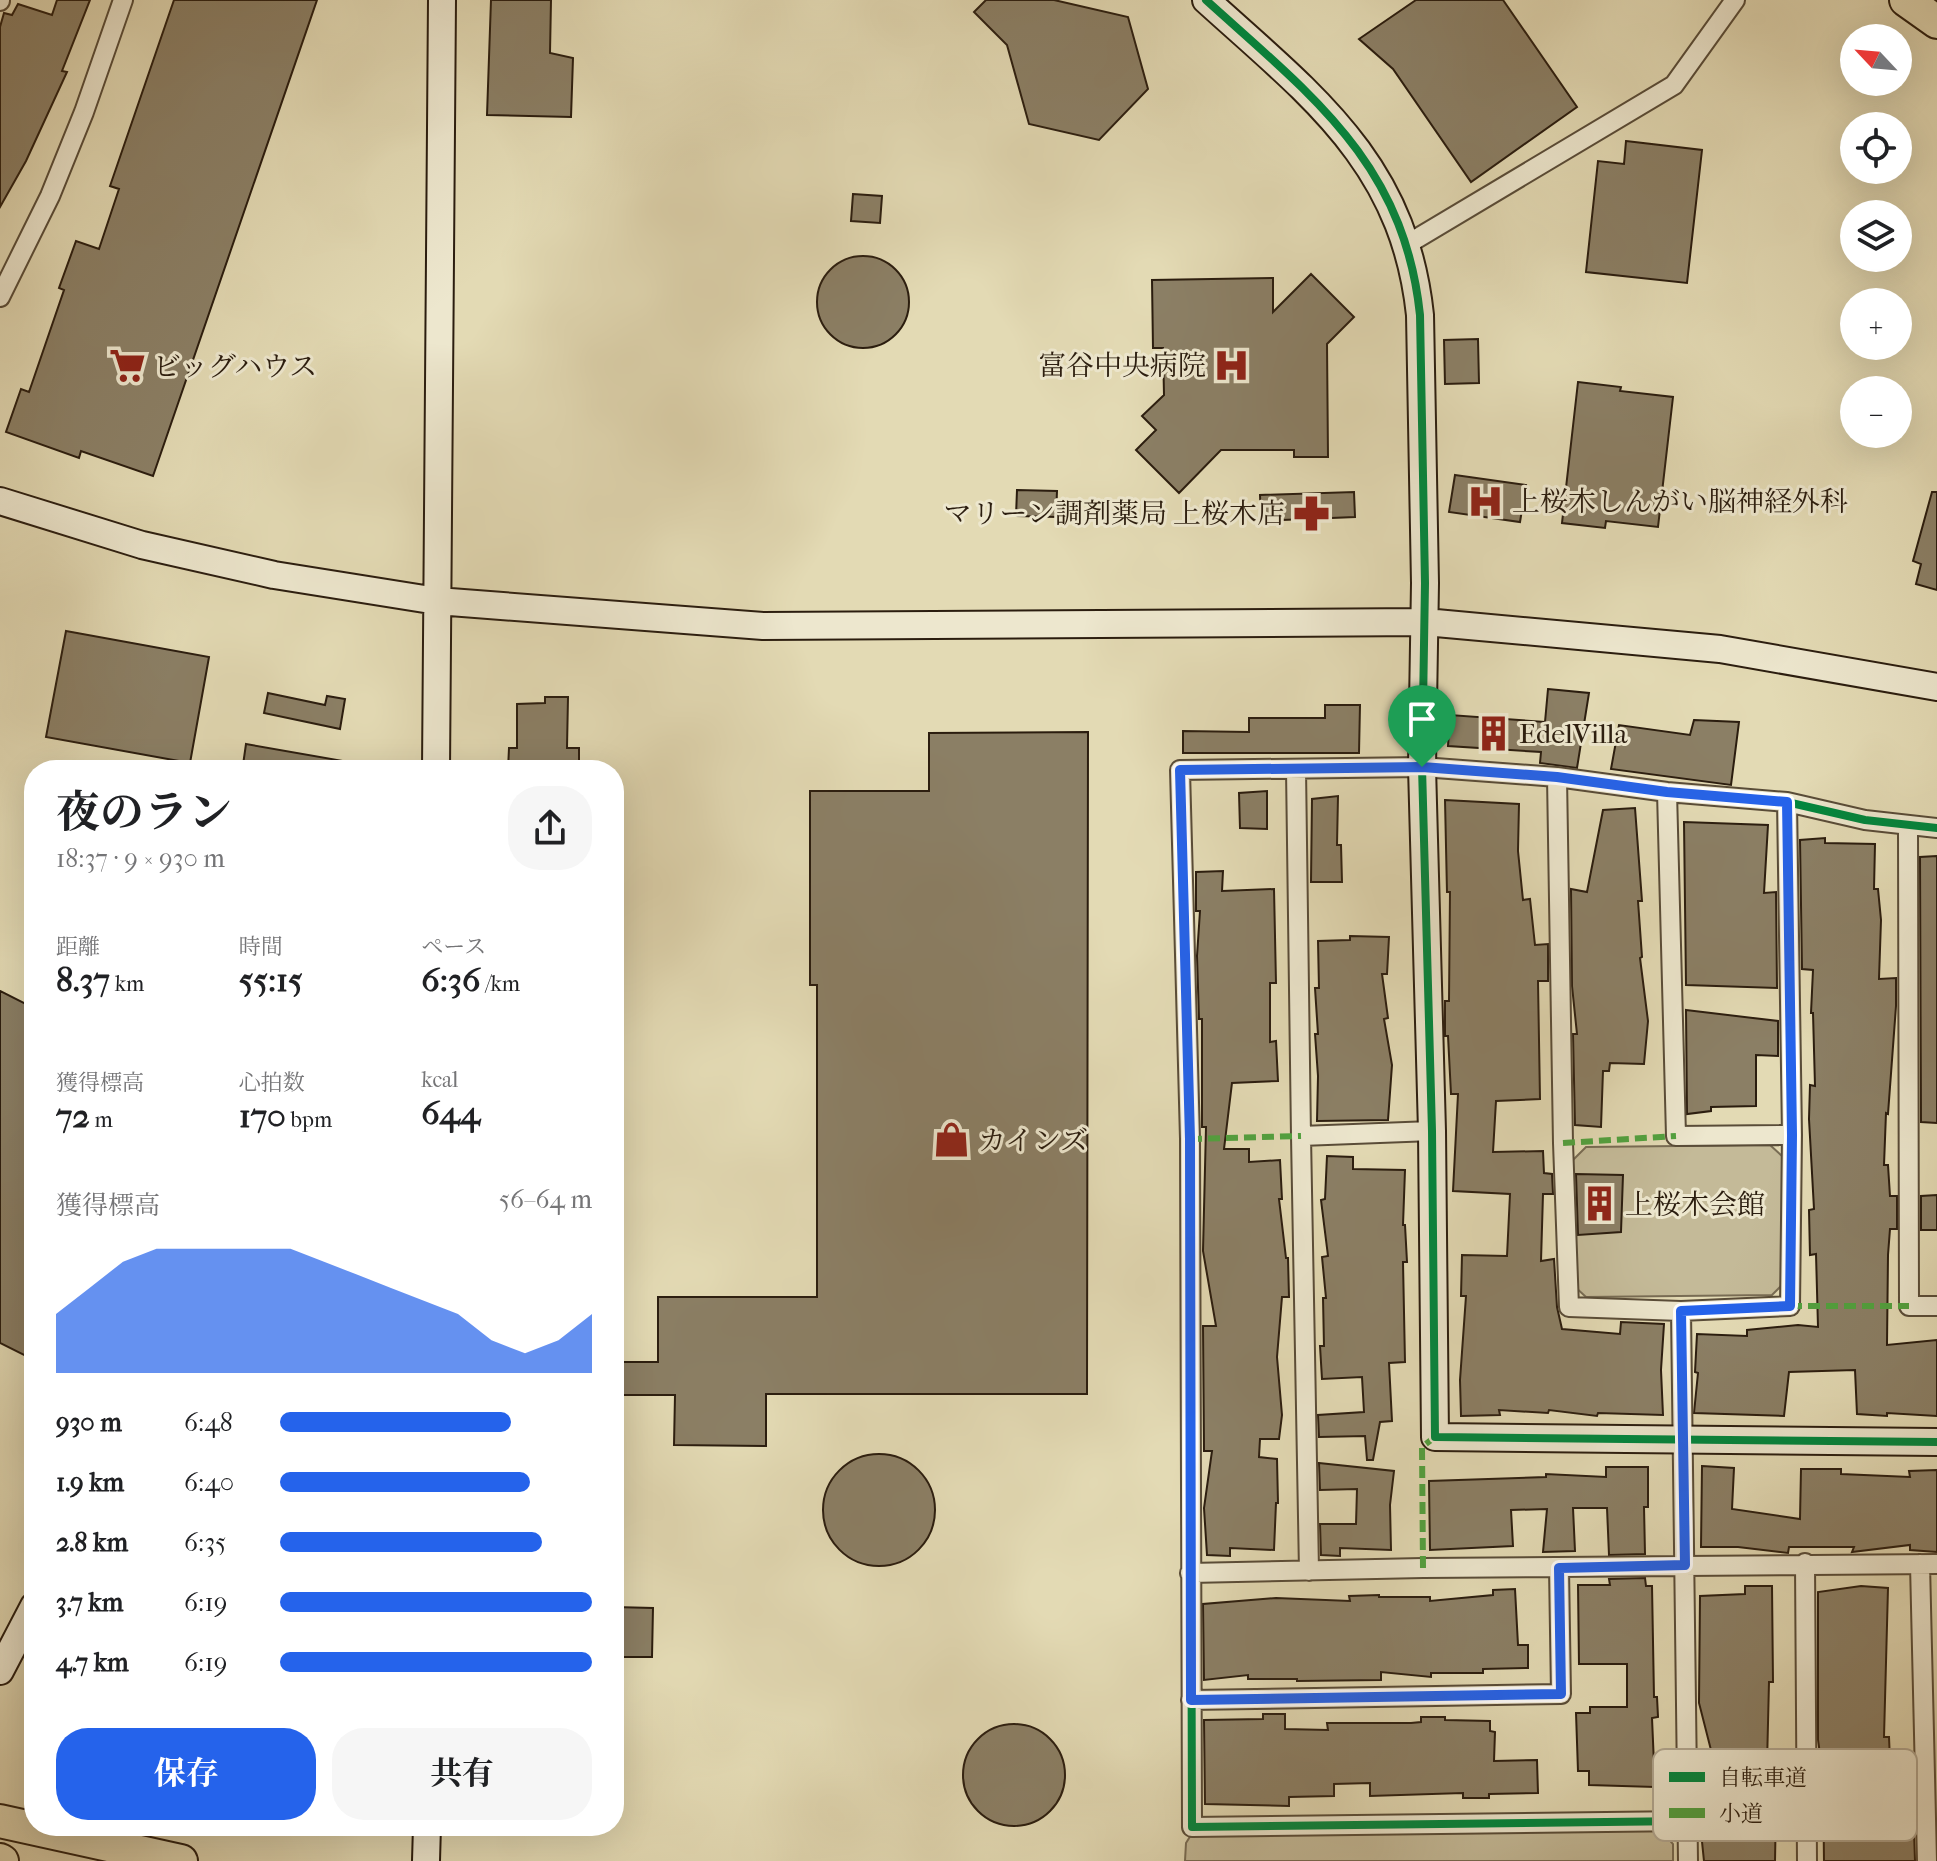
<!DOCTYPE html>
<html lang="ja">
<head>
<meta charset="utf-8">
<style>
	:root { --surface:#fff; --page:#f6f6f6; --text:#202124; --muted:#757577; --accent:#2563eb }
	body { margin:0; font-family:"IM FELL French Canon","Noto Serif JP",serif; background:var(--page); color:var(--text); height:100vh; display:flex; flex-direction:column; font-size:30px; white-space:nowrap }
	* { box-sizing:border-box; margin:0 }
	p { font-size:26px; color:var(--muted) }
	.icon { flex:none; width:44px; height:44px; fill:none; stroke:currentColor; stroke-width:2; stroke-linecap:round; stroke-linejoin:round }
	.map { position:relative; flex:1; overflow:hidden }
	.details { position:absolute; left:24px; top:760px; width:600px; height:1076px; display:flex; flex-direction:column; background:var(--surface); border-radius:32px; box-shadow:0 8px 32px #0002 }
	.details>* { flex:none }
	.needle { width:52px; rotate:296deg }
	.fabs { position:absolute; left:1840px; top:24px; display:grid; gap:16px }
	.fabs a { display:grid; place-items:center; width:72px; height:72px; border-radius:50%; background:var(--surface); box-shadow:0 8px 32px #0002; font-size:40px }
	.pin { position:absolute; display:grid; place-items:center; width:68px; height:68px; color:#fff; margin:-82px -34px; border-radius:50% 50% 50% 0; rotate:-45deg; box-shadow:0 0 8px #0007 }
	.pin .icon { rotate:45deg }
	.round { display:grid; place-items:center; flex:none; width:84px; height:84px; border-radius:32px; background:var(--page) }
	.headline { display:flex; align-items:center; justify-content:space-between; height:136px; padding:0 32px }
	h1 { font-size:44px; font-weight:700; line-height:60px }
	.stats { display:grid; grid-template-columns:repeat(3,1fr); gap:12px; height:136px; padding:8px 32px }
	.stats div { display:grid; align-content:center }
	.stats b { font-size:34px; font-weight:700 }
	.stats small { font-size:22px; font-weight:400 }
	.stats p { font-size:22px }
	.chart { height:224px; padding:16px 32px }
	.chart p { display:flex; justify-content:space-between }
	.chart svg { width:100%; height:144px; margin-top:8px; fill:var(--accent); opacity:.7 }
	.action { display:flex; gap:16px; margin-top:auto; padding:16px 32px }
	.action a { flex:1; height:92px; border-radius:32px; background:var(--accent); color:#fff; font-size:32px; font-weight:700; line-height:92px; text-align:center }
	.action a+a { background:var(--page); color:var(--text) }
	ul { padding:0 32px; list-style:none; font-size:26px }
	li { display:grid; grid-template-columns:128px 96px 1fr; align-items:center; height:60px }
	li i { height:20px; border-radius:10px; background:var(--accent) }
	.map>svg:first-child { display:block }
	.green { fill:#c4ba98; stroke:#786c54; stroke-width:2 }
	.building { fill:#8b7f65; stroke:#2b1d0f; stroke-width:2 }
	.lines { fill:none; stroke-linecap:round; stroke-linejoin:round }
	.street-casing { stroke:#594c38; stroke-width:22 }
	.secondary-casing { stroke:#2b1d0f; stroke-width:30 }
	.highway-casing { stroke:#2b1d0f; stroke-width:36 }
	.street { stroke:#ede7ce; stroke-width:18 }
	.secondary { stroke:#ede7ce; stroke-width:26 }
	.highway { stroke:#e3dab4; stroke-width:32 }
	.quiet { stroke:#51a23f; stroke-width:6; stroke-dasharray:12 6; stroke-linecap:butt }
	.cycleway-casing { stroke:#ede7ce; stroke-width:13 }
	.cycleway { stroke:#00873e; stroke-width:8 }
	.route-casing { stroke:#fff; stroke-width:16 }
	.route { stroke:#2563eb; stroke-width:10 }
	.labels { text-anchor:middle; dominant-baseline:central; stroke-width:6; stroke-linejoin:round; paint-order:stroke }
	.poi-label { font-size:28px; fill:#2b1d0f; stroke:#ede7ce; text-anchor:start }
	.key { fill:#ede7ce; stroke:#b3aa95; stroke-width:2 }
	.key-label { font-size:22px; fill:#2b1d0f }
</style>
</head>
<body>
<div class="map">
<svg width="1937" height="1861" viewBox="0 0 1937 1861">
	<rect width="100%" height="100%" fill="#e3dab4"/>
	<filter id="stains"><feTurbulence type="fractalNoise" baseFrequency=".0025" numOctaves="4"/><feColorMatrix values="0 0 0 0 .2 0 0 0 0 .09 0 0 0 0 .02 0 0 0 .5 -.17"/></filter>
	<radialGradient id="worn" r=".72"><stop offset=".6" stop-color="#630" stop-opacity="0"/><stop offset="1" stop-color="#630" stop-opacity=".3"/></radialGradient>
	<path class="green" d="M 1770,1145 L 1782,1156 L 1783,1284 L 1772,1295 L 1586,1297 L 1573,1285 L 1571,1162 L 1586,1147 Z
		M 1661,1830 L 1673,1844 L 1673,1861 L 1185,1861 L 1186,1843 L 1191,1835 Z"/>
	<path class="building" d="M 57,0 L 90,0 L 62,71 L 67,72 L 26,161 L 0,207 L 0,27 L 4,13 L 12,15 L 18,4 L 52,15 Z
		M 174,0 L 317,0 L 153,476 L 81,451 L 79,458 L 6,432 L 21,389 L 29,392 L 64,290 L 59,288 L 76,241 L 99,249 L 119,189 L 110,186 Z
		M 491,0 L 551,0 L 550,53 L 573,58 L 571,117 L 487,115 Z
		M 986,0 L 1054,0 L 1128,17 L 1148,89 L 1099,140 L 1029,124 L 1007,45 L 974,12 Z
		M 1416,0 L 1503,0 L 1577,107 L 1471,182 L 1393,69 L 1359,39 Z
		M 1626,141 L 1702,150 L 1687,283 L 1586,272 L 1598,161 L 1624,164 Z
		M 853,194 L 882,196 L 880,223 L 851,221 Z
		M817 302a46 46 0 1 1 92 0a46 46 0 1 1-92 0Z
		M 1311,274 L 1354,317 L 1327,344 L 1328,457 L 1294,457 L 1294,450 L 1221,450 L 1179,493 L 1136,450 L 1156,430 L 1142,416 L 1164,395 L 1163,348 L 1153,348 L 1152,280 L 1273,278 L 1273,312 Z
		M 1478,339 L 1479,383 L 1445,384 L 1444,340 Z
		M 1578,382 L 1621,387 L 1620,391 L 1673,397 L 1658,527 L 1606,521 L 1605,528 L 1562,523 Z
		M 1455,475 L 1526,485 L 1520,522 L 1449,512 Z
		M 1017,490 L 1057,491 L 1056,517 L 1016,516 Z
		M 1354,492 L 1355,517 L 1261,521 L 1260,495 Z
		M 1932,492 L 1937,492 L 1937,590 L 1916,584 L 1921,564 L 1913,561 Z
		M 66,631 L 209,657 L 190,763 L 46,737 Z
		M 1548,689 L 1589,693 L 1577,768 L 1540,763 L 1541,752 L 1448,746 L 1450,715 L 1545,722 Z
		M 268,693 L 325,705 L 327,696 L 345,699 L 340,729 L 264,713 Z
		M 545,697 L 568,697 L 567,748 L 579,748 L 579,770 L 508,770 L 509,748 L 517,748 L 517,704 L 545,703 Z
		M 1325,705 L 1360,705 L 1359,753 L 1183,753 L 1183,731 L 1249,732 L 1249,718 L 1325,718 Z
		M 1694,720 L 1739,722 L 1731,785 L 1611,769 L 1619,725 L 1690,735 Z
		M 1088,732 L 1087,1394 L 766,1394 L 766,1446 L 674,1445 L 675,1395 L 614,1395 L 614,1362 L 658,1362 L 658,1297 L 817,1297 L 817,985 L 810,985 L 810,791 L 929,791 L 929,733 Z
		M 246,744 L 343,761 L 342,770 L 269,770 L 243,765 Z
		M 1267,791 L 1267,829 L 1240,828 L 1239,793 Z
		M 1338,796 L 1337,845 L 1341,845 L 1342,882 L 1311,882 L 1312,799 Z
		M 1445,800 L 1519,804 L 1518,851 L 1523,900 L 1530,899 L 1535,945 L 1548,944 L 1548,981 L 1538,981 L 1540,1099 L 1496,1101 L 1493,1152 L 1543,1151 L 1544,1173 L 1552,1174 L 1553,1194 L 1543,1194 L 1541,1261 L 1554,1259 L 1557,1307 L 1562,1329 L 1620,1334 L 1621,1322 L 1664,1324 L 1661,1370 L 1663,1415 L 1598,1413 L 1597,1416 L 1549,1410 L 1548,1413 L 1499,1410 L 1500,1415 L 1461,1416 L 1460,1380 L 1466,1296 L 1461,1296 L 1462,1255 L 1507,1256 L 1510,1194 L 1453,1191 L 1458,1094 L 1451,1094 L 1448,1036 L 1445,1036 L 1445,1001 L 1449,1001 L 1450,892 L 1447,892 Z
		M 1635,808 L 1642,901 L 1638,901 L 1642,957 L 1640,958 L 1648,1021 L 1644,1064 L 1610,1063 L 1609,1071 L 1603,1071 L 1601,1127 L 1575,1125 L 1573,1034 L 1577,1034 L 1572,986 L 1571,889 L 1587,892 L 1603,810 Z
		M 1684,822 L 1768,825 L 1764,893 L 1776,892 L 1777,988 L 1686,985 Z
		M 1825,838 L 1825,843 L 1875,844 L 1874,889 L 1878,889 L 1881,920 L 1879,979 L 1896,978 L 1896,1006 L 1888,1114 L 1886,1113 L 1884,1165 L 1888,1165 L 1890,1196 L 1897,1196 L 1897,1229 L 1890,1229 L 1888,1255 L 1887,1345 L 1937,1340 L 1937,1416 L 1887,1413 L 1887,1416 L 1857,1414 L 1855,1370 L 1789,1372 L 1784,1416 L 1694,1413 L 1698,1373 L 1695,1372 L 1697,1334 L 1747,1336 L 1747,1330 L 1798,1325 L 1818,1327 L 1816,1254 L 1810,1255 L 1809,1210 L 1814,1209 L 1809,1119 L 1810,1085 L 1815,1086 L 1813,1013 L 1811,1013 L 1813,970 L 1802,969 L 1800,840 Z
		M 1937,856 L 1937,1123 L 1921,1122 L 1920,857 Z
		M 1223,871 L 1222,891 L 1274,889 L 1276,983 L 1270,983 L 1270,1042 L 1276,1041 L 1278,1081 L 1232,1083 L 1224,1149 L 1249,1149 L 1249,1162 L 1280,1160 L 1282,1199 L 1279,1199 L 1286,1258 L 1288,1258 L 1289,1297 L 1282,1297 L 1277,1357 L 1282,1415 L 1279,1439 L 1260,1439 L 1259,1457 L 1277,1459 L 1278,1503 L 1276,1503 L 1274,1550 L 1230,1548 L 1230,1556 L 1207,1555 L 1204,1508 L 1212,1451 L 1204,1451 L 1203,1326 L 1216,1326 L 1203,1251 L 1206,1127 L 1202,1127 L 1202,1019 L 1199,1019 L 1197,956 L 1200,911 L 1196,911 L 1196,872 Z
		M 1350,936 L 1389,937 L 1387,974 L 1382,974 L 1388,1018 L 1384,1019 L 1392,1065 L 1388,1120 L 1317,1121 L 1318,1076 L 1315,1034 L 1318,1034 L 1315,988 L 1319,988 L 1318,941 L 1350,940 Z
		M 0,991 L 34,1008 L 34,1360 L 0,1343 Z
		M 1686,1010 L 1778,1021 L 1778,1056 L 1756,1055 L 1756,1106 L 1711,1107 L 1711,1111 L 1687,1114 Z
		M 1327,1156 L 1353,1157 L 1353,1169 L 1405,1170 L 1403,1225 L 1405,1225 L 1407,1262 L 1403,1262 L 1405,1362 L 1389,1363 L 1392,1421 L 1380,1422 L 1373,1460 L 1367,1460 L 1365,1436 L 1319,1437 L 1318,1415 L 1364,1412 L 1362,1377 L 1322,1379 L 1320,1346 L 1324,1346 L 1323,1298 L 1326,1298 L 1322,1257 L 1328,1256 L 1321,1200 L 1325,1199 Z
		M 1576,1174 L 1623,1175 L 1621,1232 L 1578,1235 Z
		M 1937,1195 L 1937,1230 L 1921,1230 L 1921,1196 Z
		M823 1510a56 56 0 1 1 112 0a56 56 0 1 1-112 0Z
		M 1319,1463 L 1394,1471 L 1390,1505 L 1391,1550 L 1340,1548 L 1340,1556 L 1321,1555 L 1320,1524 L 1356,1524 L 1357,1489 L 1320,1490 Z
		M 1702,1466 L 1734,1468 L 1732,1509 L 1800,1519 L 1801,1469 L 1841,1469 L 1841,1474 L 1910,1477 L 1909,1471 L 1937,1470 L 1937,1552 L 1910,1550 L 1910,1545 L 1852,1552 L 1854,1547 L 1789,1547 L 1788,1553 L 1738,1547 L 1701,1547 Z
		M 1606,1467 L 1648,1467 L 1648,1507 L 1644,1507 L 1645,1554 L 1609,1555 L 1607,1508 L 1573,1508 L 1575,1551 L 1543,1552 L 1547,1509 L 1511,1510 L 1513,1546 L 1430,1550 L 1429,1481 L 1546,1477 L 1546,1474 L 1606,1477 Z
		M 1645,1578 L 1646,1586 L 1652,1586 L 1654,1697 L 1657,1697 L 1658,1717 L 1652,1718 L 1655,1787 L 1589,1785 L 1589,1771 L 1578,1771 L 1576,1713 L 1590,1713 L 1590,1707 L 1627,1707 L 1627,1664 L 1579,1664 L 1578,1585 L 1610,1585 L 1609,1579 Z
		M 1745,1586 L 1772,1586 L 1773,1682 L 1769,1682 L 1766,1806 L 1776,1806 L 1775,1861 L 1704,1861 L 1701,1832 L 1701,1749 L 1711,1750 L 1699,1703 L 1700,1596 L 1745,1594 Z
		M 1861,1586 L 1888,1588 L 1884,1737 L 1889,1737 L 1893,1832 L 1914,1831 L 1915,1861 L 1824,1861 L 1823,1775 L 1818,1740 L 1818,1592 Z
		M 1515,1589 L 1518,1645 L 1528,1645 L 1528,1668 L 1483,1669 L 1483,1673 L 1431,1673 L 1431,1677 L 1381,1672 L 1381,1680 L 1297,1681 L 1297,1679 L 1248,1679 L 1248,1675 L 1204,1680 L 1203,1604 L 1276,1598 L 1350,1601 L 1349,1596 L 1379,1595 L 1379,1597 L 1430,1597 L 1430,1601 L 1493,1595 L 1493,1590 Z
		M 614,1607 L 653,1608 L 652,1657 L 614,1657 Z
		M 1263,1714 L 1285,1714 L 1285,1729 L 1328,1730 L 1327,1723 L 1411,1723 L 1421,1722 L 1421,1717 L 1445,1717 L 1445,1720 L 1490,1721 L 1490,1731 L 1495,1732 L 1494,1761 L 1537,1760 L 1538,1793 L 1489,1794 L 1489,1798 L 1463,1798 L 1463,1793 L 1370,1796 L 1370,1783 L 1334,1784 L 1334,1796 L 1289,1797 L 1289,1806 L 1205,1804 L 1204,1720 L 1263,1719 Z
		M963 1775a51 51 0 1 1 102 0a51 51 0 1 1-102 0Z"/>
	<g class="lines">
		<defs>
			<path id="street" d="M 0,1 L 0,0
				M 1406,245 L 1674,85 L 1735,0
				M 0,297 L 50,196 L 84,112 L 123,0
				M 1296,769 L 1301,1136
				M 1557,777 L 1563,1143 L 1569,1307 L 1681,1311 L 1790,1306 L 1792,1135 L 1787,802
				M 1667,792 L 1676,1136 L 1792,1135
				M 1908,825 L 1909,1306 L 1937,1306
				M 1681,1311 L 1688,1861
				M 1805,1563 L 1807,1861
				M 1920,1564 L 1927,1861
				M 1309,1571 L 1301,1136 L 1432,1131
				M 1190,1573 L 1423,1568 L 1937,1564
				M 1191,1700 L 1561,1694 L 1559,1568
				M 1688,1821 L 1192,1827 L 1190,1139 L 1180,770 L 1422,767 L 1557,777 L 1667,792 L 1787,802 L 1865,820 L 1937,828"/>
			<path id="secondary" d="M 1206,0 C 1312,96 1404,163 1420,315 L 1425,583 L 1422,767 L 1432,1131 L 1435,1437 L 1937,1442
				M 0,501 L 142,545 L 274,575 L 437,601 L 763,626 L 1425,622 L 1720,649 L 1937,687
				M 436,770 L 442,0
				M 0,1671 L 34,1606
				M 426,1861 L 427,1826"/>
			<path id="highway" d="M 1906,0 L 1937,22
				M 0,1821 L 181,1861
				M 0,1860 L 2,1861"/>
		</defs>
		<use href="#street" class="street-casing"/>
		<use href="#secondary" class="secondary-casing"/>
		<use href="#highway" class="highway-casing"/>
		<use href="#street" class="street"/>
		<use href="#secondary" class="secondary"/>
		<use href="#highway" class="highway"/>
		<path class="quiet" d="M 1190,1139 L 1301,1136
			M 1563,1143 L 1676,1136
			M 1790,1306 L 1909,1306
			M 1423,1568 L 1422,1447 L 1435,1437"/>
		<defs>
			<path id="cycleway" d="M 1206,0 C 1312,96 1404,163 1420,315 L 1425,583 L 1422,767 L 1432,1131 L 1435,1437 L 1937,1442
				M 1688,1821 L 1192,1827 L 1190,1139 L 1180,770 L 1422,767 L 1557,777 L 1667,792 L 1787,802 L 1865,820 L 1937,828"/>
		</defs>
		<use href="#cycleway" class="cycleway-casing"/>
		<use href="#cycleway" class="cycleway"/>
	</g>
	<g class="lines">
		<defs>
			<path id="route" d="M 1422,767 L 1557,777 L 1667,792 L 1787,802 L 1792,1135 L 1790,1306 L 1681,1311 L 1685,1565 L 1559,1568 L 1561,1694 L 1191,1700 L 1190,1139 L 1180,770 Z"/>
		</defs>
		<use href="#route" class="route-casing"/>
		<use href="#route" class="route"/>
	</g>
	<defs>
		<symbol id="hospital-bare" viewBox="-9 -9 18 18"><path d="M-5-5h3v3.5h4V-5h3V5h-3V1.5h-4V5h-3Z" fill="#8f2418" stroke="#ede7ce" stroke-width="2.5" paint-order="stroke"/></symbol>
		<symbol id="supermarket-bare" viewBox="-9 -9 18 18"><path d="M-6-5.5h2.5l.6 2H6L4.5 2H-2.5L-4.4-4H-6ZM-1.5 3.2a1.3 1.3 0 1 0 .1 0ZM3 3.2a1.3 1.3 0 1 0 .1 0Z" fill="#8f2418" stroke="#ede7ce" stroke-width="2.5" paint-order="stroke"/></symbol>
		<symbol id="pharmacy-bare" viewBox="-9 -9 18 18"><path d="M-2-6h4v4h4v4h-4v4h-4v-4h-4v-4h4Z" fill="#8f2418" stroke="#ede7ce" stroke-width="2.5" paint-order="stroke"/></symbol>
		<symbol id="building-bare" viewBox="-9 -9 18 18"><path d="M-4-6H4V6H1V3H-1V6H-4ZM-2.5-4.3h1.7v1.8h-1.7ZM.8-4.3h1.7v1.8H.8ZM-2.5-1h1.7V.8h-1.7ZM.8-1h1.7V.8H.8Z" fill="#8f2418" stroke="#ede7ce" stroke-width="2.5" paint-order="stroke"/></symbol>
		<symbol id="shop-bare" viewBox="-9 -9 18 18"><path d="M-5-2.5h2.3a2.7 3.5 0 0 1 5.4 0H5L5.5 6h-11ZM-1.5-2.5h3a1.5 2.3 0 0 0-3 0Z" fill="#8f2418" stroke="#ede7ce" stroke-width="2.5" paint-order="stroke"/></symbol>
	</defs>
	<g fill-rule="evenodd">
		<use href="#hospital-bare" x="1206" y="340" width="51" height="51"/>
		<use href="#supermarket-bare" x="102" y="340" width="51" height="51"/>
		<use href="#hospital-bare" x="1460" y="476" width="51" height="51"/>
		<use href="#pharmacy-bare" x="1286" y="488" width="51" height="51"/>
		<use href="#building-bare" x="1468" y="708" width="51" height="51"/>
		<use href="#shop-bare" x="926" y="1114" width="51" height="51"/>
		<use href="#building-bare" x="1574" y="1178" width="51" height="51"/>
	</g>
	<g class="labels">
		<g class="poi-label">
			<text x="1206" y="365" text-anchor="end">富谷中央病院</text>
			<text x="153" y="366">ビッグハウス</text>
			<text x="1512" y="501">上桜木しんがい脳神経外科</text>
			<text x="1285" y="513" text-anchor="end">マリーン調剤薬局 上桜木店</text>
			<text x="1519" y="733">EdelVilla</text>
			<text x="978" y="1140">カインズ</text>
			<text x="1625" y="1204">上桜木会館</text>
		</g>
	</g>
	<rect x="1653" y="1749" width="264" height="92" rx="12" class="key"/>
	<rect x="1669" y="1772" width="36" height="10" fill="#00873e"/>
	<rect x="1669" y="1808" width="36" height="10" fill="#51a23f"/>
	<g class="key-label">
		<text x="1719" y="1785">自転車道</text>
		<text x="1719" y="1821">小道</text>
	</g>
	<rect width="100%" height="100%" filter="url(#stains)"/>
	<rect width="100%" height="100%" fill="url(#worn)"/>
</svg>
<div class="fabs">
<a><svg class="needle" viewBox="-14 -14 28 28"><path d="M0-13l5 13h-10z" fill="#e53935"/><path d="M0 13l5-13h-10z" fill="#757577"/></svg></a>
<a><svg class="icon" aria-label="locate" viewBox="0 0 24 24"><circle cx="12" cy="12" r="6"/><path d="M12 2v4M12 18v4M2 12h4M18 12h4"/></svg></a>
<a><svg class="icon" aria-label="layers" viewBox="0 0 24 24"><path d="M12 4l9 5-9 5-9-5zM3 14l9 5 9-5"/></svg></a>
<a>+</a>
<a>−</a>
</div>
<div class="pin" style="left:1422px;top:767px;background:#1e9e55"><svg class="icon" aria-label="arrive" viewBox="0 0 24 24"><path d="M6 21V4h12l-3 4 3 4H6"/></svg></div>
<section class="details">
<div class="headline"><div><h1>夜のラン</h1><p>18:37 · 9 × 930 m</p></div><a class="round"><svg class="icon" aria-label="share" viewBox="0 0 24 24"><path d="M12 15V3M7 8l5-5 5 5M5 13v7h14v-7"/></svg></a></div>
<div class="stats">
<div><p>距離</p><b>8.37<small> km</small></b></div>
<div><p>時間</p><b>55:15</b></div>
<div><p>ペース</p><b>6:36<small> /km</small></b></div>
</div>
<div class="stats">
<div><p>獲得標高</p><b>72<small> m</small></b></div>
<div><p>心拍数</p><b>170<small> bpm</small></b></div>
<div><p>kcal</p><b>644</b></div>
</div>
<div class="chart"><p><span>獲得標高</span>56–64 m</p>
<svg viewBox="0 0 160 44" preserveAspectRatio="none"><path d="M0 44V26L10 18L20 10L30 6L40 6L50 6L60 6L70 6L80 10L90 14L100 18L110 22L120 26L130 34L140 38L150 34L160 26V44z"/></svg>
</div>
<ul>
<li><b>930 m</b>6:48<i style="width:74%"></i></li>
<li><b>1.9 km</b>6:40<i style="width:80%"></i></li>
<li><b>2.8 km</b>6:35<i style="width:84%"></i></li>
<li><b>3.7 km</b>6:19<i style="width:100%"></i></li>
<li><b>4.7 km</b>6:19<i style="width:100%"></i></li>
</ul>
<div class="action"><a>保存</a><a>共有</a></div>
</section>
</div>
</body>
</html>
